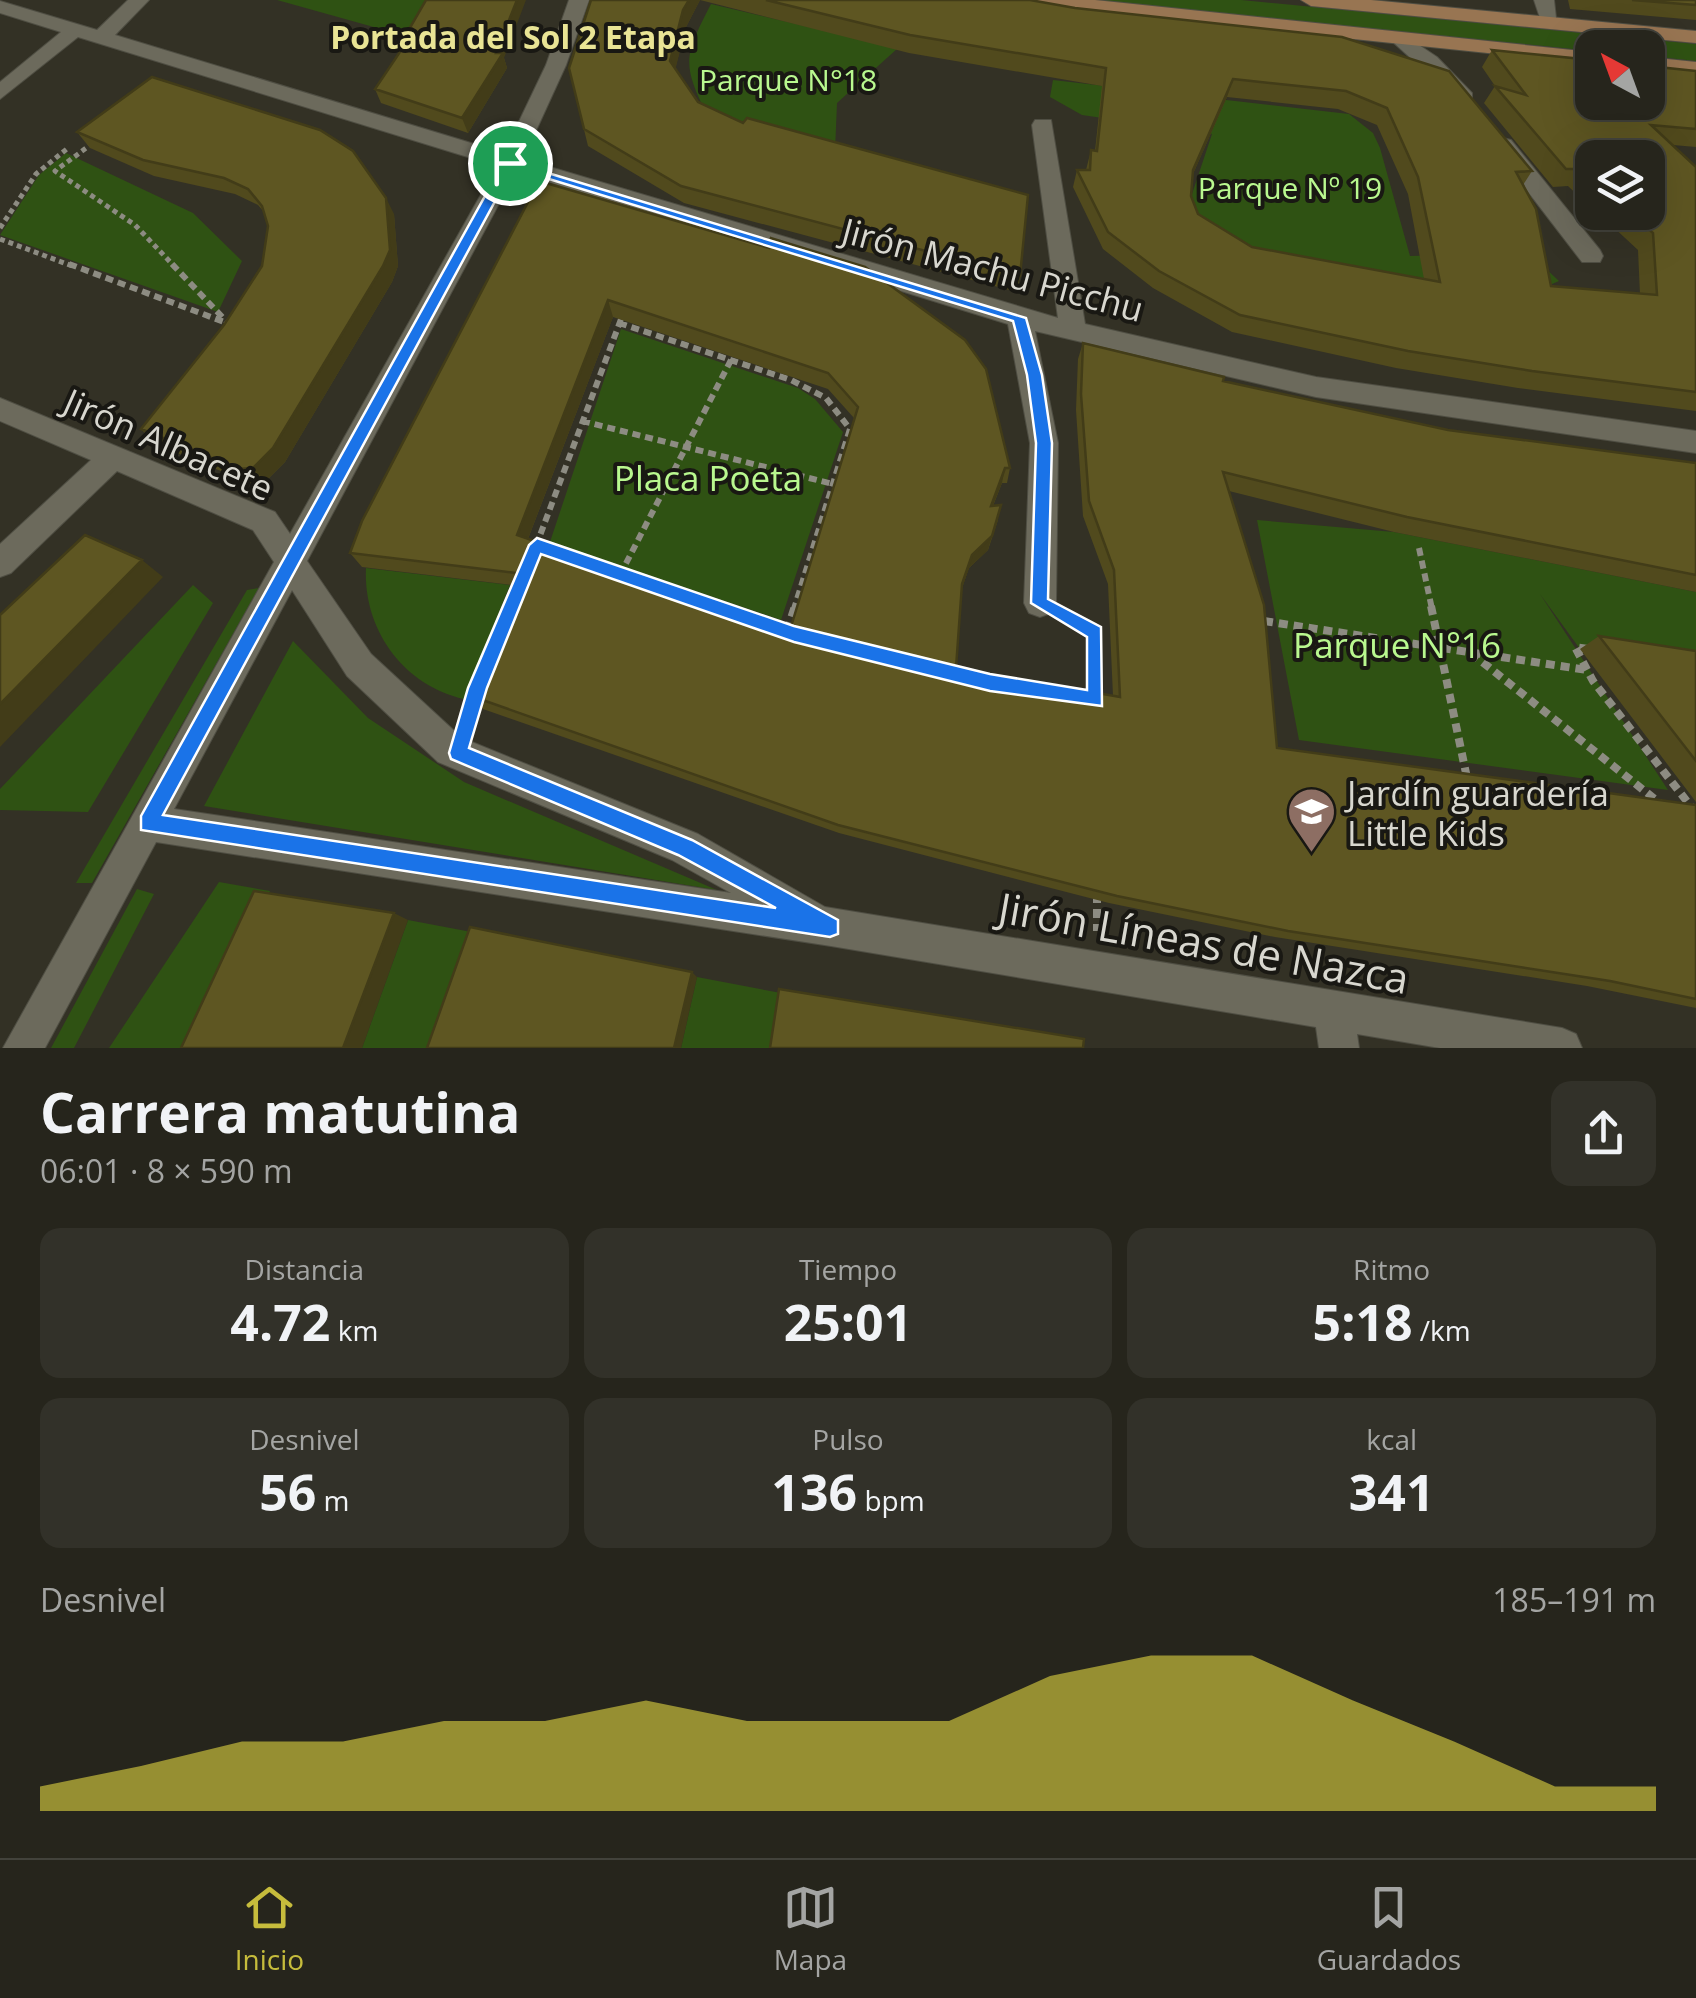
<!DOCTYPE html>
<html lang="es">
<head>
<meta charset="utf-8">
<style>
	:root { --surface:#26251c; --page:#323129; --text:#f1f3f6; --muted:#a4a5a3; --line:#42423b; --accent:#c6bc3c }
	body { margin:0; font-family:"Open Sans",sans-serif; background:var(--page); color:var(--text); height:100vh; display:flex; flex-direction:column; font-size:38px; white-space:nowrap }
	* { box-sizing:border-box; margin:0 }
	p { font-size:32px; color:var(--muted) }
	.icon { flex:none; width:55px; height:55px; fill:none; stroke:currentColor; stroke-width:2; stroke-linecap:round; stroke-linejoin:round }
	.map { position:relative; height:1048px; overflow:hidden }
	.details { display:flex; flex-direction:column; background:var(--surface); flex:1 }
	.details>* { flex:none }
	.needle { width:65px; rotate:319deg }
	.buttons { position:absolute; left:1575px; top:30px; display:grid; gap:20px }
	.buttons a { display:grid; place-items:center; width:90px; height:90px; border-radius:20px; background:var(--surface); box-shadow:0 10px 40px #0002,0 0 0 2px var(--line); font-size:50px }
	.pin { position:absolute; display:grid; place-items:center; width:85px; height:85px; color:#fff; margin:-42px; border:5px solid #fff; border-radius:50%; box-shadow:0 2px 10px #0007 }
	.round { display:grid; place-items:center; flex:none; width:105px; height:105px; border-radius:20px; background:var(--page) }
	.headline { display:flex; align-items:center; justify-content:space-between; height:170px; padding:0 40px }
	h1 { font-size:55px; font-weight:700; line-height:75px }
	.metrics { display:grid; grid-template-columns:repeat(3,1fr); gap:15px; height:170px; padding:10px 40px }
	.metrics div { display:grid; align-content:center; border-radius:20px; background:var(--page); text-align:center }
	.metrics b { font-size:50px; font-weight:700 }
	.metrics small { font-size:28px; font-weight:400 }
	.metrics p { font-size:28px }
	.chart { height:280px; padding:20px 40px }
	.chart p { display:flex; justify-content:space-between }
	.chart svg { width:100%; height:180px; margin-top:10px; fill:var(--accent); opacity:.7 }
	.tabs { display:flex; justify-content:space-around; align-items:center; height:140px; border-top:2px solid var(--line); background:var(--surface); font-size:28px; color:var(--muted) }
	.tabs a { display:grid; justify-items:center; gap:5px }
	.tabs .current { color:var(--accent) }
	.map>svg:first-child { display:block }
	.green { fill:#2f5213 }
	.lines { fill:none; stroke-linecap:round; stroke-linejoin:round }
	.minor-casing { stroke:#4f4e43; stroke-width:2 }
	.major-casing { stroke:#4f4e43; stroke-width:2 }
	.path-far2 { stroke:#8d8c82; stroke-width:5; stroke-dasharray:5 4; stroke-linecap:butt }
	.path-far1 { stroke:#8d8c82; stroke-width:6; stroke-dasharray:8 5; stroke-linecap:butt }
	.path { stroke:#8d8c82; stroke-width:8; stroke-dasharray:9 6; stroke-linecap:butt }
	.minor { fill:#6c6a5c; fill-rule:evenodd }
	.major { fill:#987552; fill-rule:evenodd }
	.wall { fill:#514a1d; fill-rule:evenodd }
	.shaded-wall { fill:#423c18 }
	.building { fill:#5e5622; stroke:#423c18; stroke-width:2.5; fill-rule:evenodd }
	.route { fill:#1a73e8; stroke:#fff; stroke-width:2.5; fill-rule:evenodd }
	.labels { text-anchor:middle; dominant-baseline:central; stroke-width:8; stroke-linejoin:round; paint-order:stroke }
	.far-park-label { font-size:30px; fill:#b9f88f; stroke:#191813 }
	.far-neighbourhood-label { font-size:32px; font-weight:bold; fill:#e9e495; stroke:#191813 }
	.street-label { font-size:35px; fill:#d8d7cf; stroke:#191813 }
	.park-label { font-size:35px; fill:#b9f88f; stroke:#191813 }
	.poi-label { font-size:35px; fill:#d8d7cf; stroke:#191813; text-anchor:start }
	.near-street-label { font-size:42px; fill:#d8d7cf; stroke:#191813 }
</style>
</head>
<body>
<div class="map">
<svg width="1696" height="1048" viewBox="0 0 1696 1048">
	<rect width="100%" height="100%" fill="#333125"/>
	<path class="green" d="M 277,0 L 435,0 L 413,38 Z
		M 1092,0 L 1241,0 L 1696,44 L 1696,61 L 1648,56 L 1648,48 L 1592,51 Z
		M 711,4 L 898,48 L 837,103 L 835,151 L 706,113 C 681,62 685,55 711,4 Z
		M 1053,80 L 1349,114 L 1373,133 L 1380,148 L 1410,256 L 1529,253 L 1559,281 L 1499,307 L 1227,252 L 1189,203 L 1212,134 L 1082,115 L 1050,97 Z
		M 66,153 L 193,213 L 242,261 L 218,312 L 0,235 L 39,175 Z
		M 621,329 L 798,388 L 815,399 L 843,432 L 781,620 L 550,542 Z
		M 1257,520 L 1394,532 L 1696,592 L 1696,666 L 1580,649 L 1540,594 L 1668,790 L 1299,740 Z
		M 366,568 L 510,585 L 464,699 C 403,685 363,629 366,568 Z
		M 193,585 L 213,603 L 88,812 L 0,810 L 0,789 Z
		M 259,588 L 92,883 L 76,883 L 247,590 Z
		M 293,641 L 368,718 L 464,782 L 717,890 L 204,806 Z
		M 219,882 L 270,891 L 193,1048 L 109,1048 Z
		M 137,889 L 154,894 L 74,1048 L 51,1048 Z
		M 408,920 L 482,934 L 443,1048 L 362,1048 Z
		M 697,977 L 781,993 L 772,1048 L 681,1048 Z"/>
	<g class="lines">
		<defs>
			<path id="minor" d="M 128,0 L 149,0 L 115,35 L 504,153 L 546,65 L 569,0 L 589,0 L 566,65 L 523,159 L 1058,318 L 1032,125 L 1035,120 L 1051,120 L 1085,324 L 1316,377 L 1696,431 L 1696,453 L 1316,397 L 1035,331 L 1058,443 L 1056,603 L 1051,613 L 1040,617 L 1029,613 L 1024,603 L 1030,443 L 1008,324 L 516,172 L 307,561 L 371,654 L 462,738 L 698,834 L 825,907 L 1562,1028 L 1576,1034 L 1582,1048 L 1440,1048 L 1357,1034 L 1359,1048 L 1319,1048 L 1316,1027 L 831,946 L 156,842 L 45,1048 L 3,1048 L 274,562 L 253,530 L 117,471 L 11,573 L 0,577 L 0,544 L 91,460 L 0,421 L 0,398 L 275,512 L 290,534 L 497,166 L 78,37 L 0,99 L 0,82 L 61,32 L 0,13 L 0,1 L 97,30 ZM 292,590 L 347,676 L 438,762 L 672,860 L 731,893 L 174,809 Z
				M 1534,0 L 1554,0 L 1557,27 L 1543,27 Z
				M 1401,33 L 1437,57 L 1472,93 L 1472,101 L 1458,101 L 1394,43 L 1394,35 Z
				M 1503,138 L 1511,140 L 1600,250 L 1603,256 L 1600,262 L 1582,262 L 1492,145 Z"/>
			<path id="major" d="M 1030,0 L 1095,0 L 1592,52 L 1592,64 L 1040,6 Z
				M 1301,0 L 1371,0 L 1696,31 L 1696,43 L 1311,6 Z
				M 1648,57 L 1696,62 L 1696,74 L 1648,69 Z"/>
		</defs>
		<use href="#minor" class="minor-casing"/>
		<use href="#major" class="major-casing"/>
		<path class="path-far2" d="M 93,143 L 55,171 L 135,225 L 175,267
			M 0,228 L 36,174 L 68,148
			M 0,239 L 75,267"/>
		<path class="path-far1" d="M 69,264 L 227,323
			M 172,264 L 228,323
			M 619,323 L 791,380 L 826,398 L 850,429 L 794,609
			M 582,421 L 833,484
			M 536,546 L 623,314
			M 1419,548 L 1432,609
			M 620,575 L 731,360"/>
		<path class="path" d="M 1431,606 L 1467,778
			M 1070,619 L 1095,633 L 1096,701
			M 1264,621 L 1587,670
			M 787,631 L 795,606
			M 1588,649 L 1575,647 L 1593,681 L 1696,813
			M 1471,653 L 1661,804
			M 469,718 L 477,692
			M 1097,894 L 1097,931"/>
		<use href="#minor" class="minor"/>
		<use href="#major" class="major"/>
	</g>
	<path class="wall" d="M 426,0 L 504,58 L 507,68 L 468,133 L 381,103 L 375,89 L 410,36 L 408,31 Z
		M 591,0 L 1030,0 L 1075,8 L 1342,37 L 1532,171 L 1523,185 L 1551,286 L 1640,294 L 1638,250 L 1597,212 L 1648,212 L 1592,158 L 1592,209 L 1568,186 L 1553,187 L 1484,103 L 1495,86 L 1482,67 L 1492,50 L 1696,71 L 1696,147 L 1673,145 L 1696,167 L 1696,411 L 1518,388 L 1396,368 L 1232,332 L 1153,288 L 1103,249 L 1073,187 L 1077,170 L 1086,170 L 1091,150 L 1095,151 L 1102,86 L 909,53 L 700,0 L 686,27 L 675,69 L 698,102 L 1020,276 L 1017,292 L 684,203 L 588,146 L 569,68 ZM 1227,97 L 1338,109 L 1377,125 L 1408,194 L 1424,279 L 1252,247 L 1198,214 L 1191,196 L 1193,174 Z
		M 1568,0 L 1696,0 L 1696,20 L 1570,9 Z
		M 77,132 L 394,214 L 398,266 L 392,282 L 285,462 L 265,482 L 250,483 L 155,444 L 141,429 L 224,325 L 262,266 L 268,226 L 264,212 L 258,205 L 235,194 L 154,176 L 90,148 Z
		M 539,181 L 1010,468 L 1007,483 L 1002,483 L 993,506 L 998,520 L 988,550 L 969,568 L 961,591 L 956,668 L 1113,696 L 1108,584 L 1083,516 L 1076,410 L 1078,359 L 1083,343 L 1223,381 L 1448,430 L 1696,463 L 1696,592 L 1394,532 L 1229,491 L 1277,748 L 1696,805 L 1696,1008 L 1587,986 L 1275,937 L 1109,903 L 839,833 L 483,709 L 474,697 L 520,586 L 362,567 L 350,553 ZM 613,317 L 828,389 L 854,418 L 790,630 L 528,539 Z
		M 1599,636 L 1696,651 L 1696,802 L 1580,649 Z"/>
	<path class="shaded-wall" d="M 517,0 L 526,0 L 504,58 L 507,68 L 468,133 L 462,118 L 496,53 Z
		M 689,0 L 700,0 L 686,27 L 673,79 L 670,61 L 683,10 Z
		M 1233,79 L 1227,97 L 1187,187 L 1193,170 Z
		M 386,198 L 394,214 L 398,266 L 392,282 L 285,462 L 265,482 L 253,468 Z
		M 608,300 L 613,317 L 524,549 L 517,535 Z
		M 1005,468 L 1002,483 L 987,520 L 991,506 Z
		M 1001,505 L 988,550 L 969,568 L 959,597 L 962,584 L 972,555 Z
		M 142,560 L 163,577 L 0,747 L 0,704 Z
		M 394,913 L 408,920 L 362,1048 L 343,1048 Z
		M 692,972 L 697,977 L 681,1048 L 674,1048 Z"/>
	<path class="building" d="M 426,0 L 517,0 L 496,53 L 503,53 L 462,118 L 375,89 L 414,31 L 408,31 Z
		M 591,0 L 689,0 L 683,10 L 670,61 L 698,102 L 743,123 L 747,118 L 1028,195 L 1020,276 L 681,186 L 584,129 L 569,68 Z
		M 766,0 L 1030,0 L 1075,8 L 1342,37 L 1449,71 L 1532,171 L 1516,172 L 1536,209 L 1551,286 L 1657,295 L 1653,233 L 1630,212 L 1648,212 L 1648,158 L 1592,158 L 1592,179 L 1581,169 L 1566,169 L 1495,86 L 1526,95 L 1492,50 L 1592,60 L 1592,102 L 1648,102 L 1648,66 L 1696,71 L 1696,129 L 1651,125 L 1696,167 L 1696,392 L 1532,371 L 1408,351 L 1240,315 L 1159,271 L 1108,232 L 1077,170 L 1090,170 L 1091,150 L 1097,151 L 1106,68 L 910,35 ZM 1233,79 L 1346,91 L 1387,108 L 1418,177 L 1440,282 L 1252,247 L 1198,214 L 1191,196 L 1193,170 Z
		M 1632,0 L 1696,0 L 1696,5 Z
		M 152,77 L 320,130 L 353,151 L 386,198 L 390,250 L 383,266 L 273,448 L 253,468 L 238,469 L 141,429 L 224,325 L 262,266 L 268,226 L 262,206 L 248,189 L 224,178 L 143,160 L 77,132 Z
		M 539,181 L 769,248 L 771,238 L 865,267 L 965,340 L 986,369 L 1010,468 L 1005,468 L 991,506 L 1001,505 L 992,536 L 972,555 L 962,584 L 956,668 L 1120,697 L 1114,570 L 1089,501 L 1081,394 L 1083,343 L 1224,377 L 1223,381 L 1448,430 L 1696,463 L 1696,575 L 1407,517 L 1223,472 L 1264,605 L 1277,748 L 1696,805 L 1696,999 L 1610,981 L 1288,931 L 1117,896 L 838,825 L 474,697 L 525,574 L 350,553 L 362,521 ZM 608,300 L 828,373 L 858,407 L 790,630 L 517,535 Z
		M 85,535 L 142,560 L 0,704 L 0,615 Z
		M 1599,636 L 1696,651 L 1696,761 Z
		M 254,891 L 394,913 L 343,1048 L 181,1048 Z
		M 470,927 L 692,972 L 674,1048 L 427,1048 Z
		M 779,989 L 1084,1039 L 1083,1048 L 770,1048 Z"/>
	<path class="route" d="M 505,160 L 1026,318 L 1042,375 L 1052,443 L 1048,599 L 1101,627 L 1102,706 L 990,691 L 794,642 L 541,554 L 487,688 L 469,748 L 692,840 L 838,920 L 838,934 L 830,937 L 141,830 L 141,816 ZM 513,168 L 1013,321 L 1027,375 L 1036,443 L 1031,603 L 1087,637 L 1087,690 L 990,674 L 794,626 L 537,538 L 529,545 L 468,688 L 449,753 L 451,759 L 678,855 L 776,908 L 163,815 Z"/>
	<defs>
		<symbol id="school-pin" viewBox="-11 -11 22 30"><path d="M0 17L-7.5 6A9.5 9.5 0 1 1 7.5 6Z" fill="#8d6e63" stroke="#191813"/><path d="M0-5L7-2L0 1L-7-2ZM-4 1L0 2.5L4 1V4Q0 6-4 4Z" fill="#fff"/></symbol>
	</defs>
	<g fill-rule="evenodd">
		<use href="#school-pin" x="1284" y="784" width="55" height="75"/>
	</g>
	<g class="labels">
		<g class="far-park-label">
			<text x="788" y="79">Parque N°18</text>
			<text x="1290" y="187">Parque Nº 19</text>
		</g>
		<g class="far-neighbourhood-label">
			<text x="513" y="36">Portada del Sol 2 Etapa</text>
		</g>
		<g class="street-label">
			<text transform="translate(993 269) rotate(15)">Jirón Machu Picchu</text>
			<text transform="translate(169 444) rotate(24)">Jirón Albacete</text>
		</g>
		<g class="park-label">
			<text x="708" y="477">Placa Poeta</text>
			<text x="1397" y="644">Parque N°16</text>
		</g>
		<g class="poi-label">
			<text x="1347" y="792">Jardín guardería<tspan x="1347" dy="40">Little Kids</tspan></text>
		</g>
		<g class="near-street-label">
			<text transform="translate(1204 942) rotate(10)">Jirón Líneas de Nazca</text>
		</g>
	</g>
</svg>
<div class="buttons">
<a><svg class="needle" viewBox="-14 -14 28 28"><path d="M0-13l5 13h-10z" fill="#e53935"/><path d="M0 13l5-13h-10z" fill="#a4a5a3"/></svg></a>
<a><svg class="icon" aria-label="layers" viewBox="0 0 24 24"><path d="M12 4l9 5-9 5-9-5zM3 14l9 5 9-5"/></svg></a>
</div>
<div class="pin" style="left:510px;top:163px;background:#1e9e55"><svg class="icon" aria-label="arrive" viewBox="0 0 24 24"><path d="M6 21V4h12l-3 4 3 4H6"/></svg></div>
</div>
<section class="details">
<div class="headline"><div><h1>Carrera matutina</h1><p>06:01 · 8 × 590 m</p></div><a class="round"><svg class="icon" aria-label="share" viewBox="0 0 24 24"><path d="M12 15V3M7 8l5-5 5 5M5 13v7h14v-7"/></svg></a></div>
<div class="metrics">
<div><p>Distancia</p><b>4.72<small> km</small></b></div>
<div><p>Tiempo</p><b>25:01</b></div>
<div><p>Ritmo</p><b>5:18<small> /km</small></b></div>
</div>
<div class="metrics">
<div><p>Desnivel</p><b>56<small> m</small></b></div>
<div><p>Pulso</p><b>136<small> bpm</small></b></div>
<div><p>kcal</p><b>341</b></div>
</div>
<div class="chart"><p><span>Desnivel</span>185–191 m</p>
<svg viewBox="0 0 160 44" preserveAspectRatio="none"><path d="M0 44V38L10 33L20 27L30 27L40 22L50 22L60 17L70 22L80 22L90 22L100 11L110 6L120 6L130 17L140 27L150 38L160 38V44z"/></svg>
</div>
</section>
<nav class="tabs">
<a class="current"><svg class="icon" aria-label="home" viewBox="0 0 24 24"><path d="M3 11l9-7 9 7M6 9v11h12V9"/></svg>Inicio</a>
<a><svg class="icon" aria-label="map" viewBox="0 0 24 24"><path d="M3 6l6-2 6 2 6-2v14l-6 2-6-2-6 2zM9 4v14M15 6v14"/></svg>Mapa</a>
<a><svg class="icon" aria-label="saved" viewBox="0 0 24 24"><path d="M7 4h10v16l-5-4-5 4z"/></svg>Guardados</a>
</nav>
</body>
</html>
